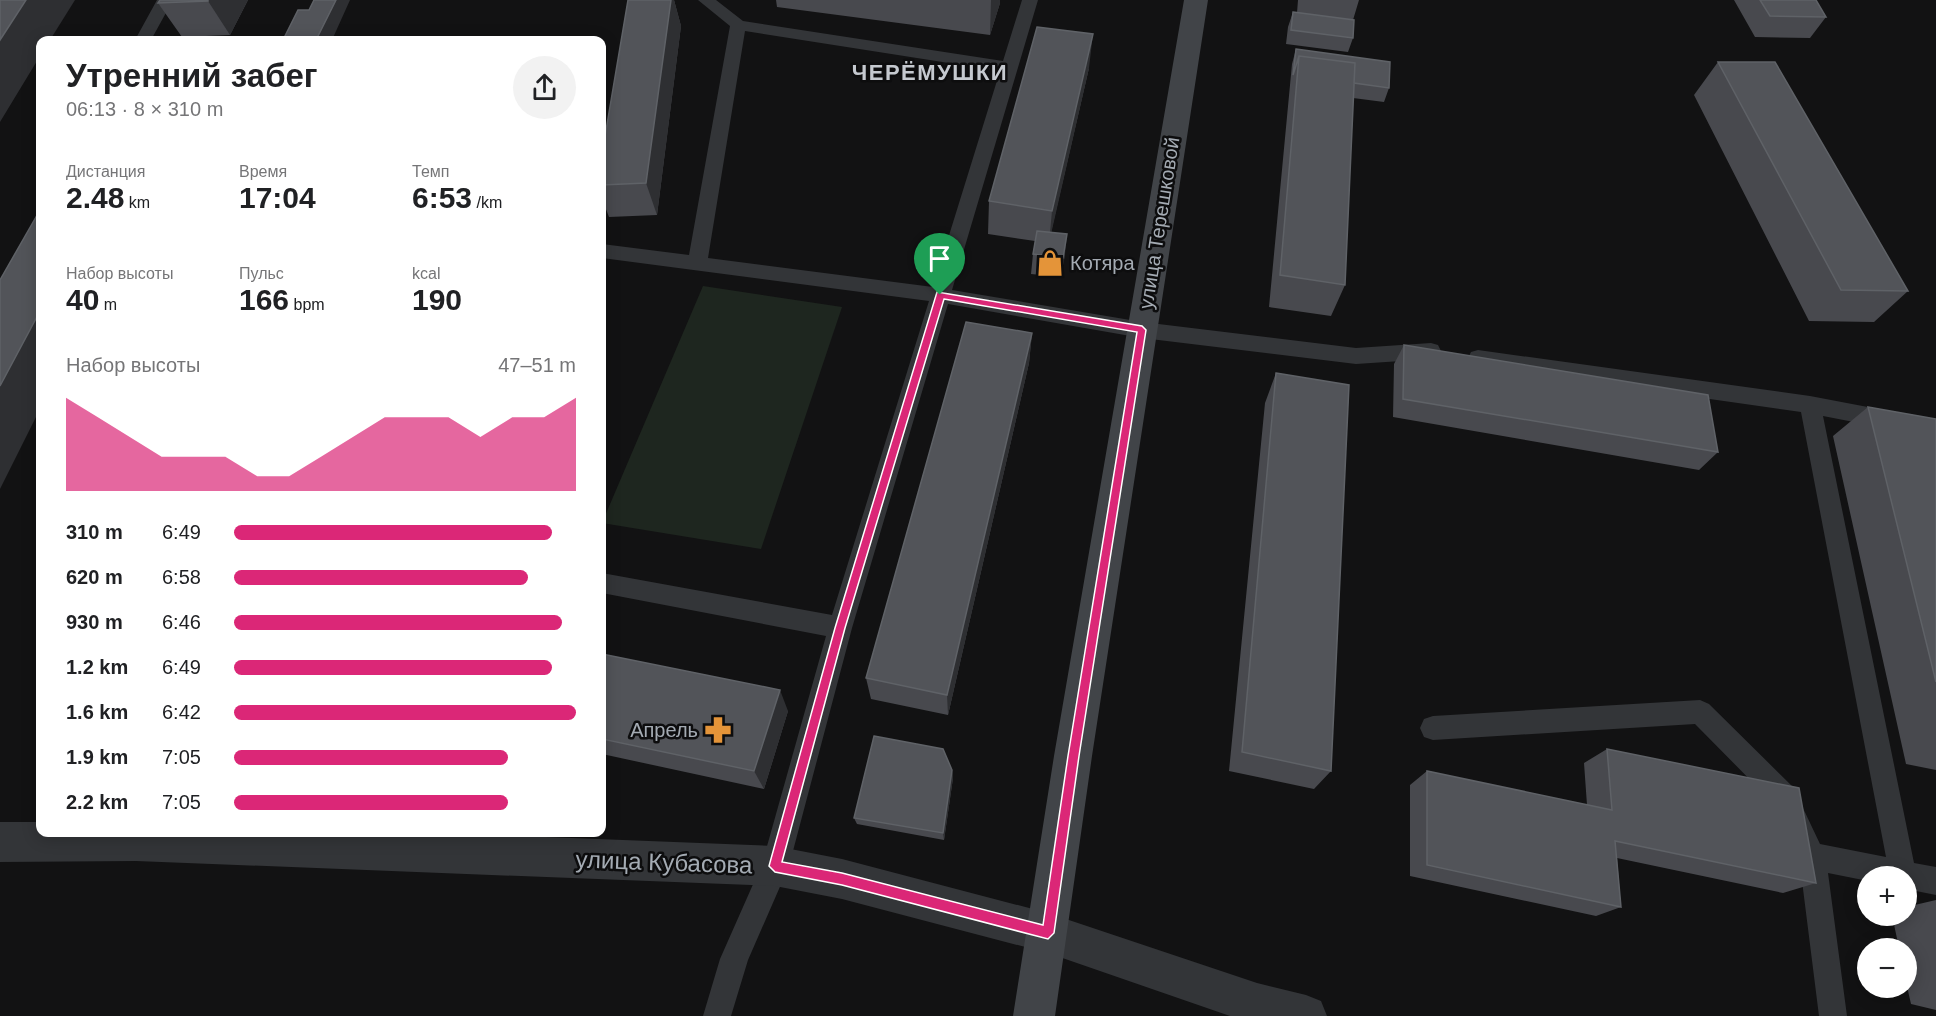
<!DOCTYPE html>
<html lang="ru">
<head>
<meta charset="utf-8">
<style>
	:root { --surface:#fff; --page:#f2f2f2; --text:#202124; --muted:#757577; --accent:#db2777 }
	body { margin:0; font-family:Helvetica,sans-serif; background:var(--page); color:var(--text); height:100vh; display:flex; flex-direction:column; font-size:22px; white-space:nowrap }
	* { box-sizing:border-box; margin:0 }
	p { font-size:20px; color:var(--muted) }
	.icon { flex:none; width:33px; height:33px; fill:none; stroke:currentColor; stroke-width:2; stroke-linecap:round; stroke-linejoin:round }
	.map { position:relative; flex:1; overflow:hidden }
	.panel { position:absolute; left:36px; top:36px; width:570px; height:801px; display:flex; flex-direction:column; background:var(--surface); border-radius:12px; box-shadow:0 3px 15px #0003 }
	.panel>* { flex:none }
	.controls { position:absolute; left:1857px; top:866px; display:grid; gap:12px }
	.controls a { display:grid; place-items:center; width:60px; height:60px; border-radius:50%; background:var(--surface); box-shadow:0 3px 15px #0003; font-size:30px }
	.pin { position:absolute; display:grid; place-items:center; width:51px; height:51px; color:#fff; margin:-62px -26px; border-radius:50% 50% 50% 0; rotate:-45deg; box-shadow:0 0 6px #0007 }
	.pin .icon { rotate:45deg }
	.round { display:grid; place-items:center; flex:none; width:63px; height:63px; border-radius:32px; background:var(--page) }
	.head { display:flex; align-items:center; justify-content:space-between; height:102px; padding:0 30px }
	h1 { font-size:33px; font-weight:700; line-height:45px }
	.metrics { display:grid; grid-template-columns:repeat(3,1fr); gap:9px; height:102px; padding:6px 30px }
	.metrics div { display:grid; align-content:center }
	.metrics b { font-size:30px; font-weight:700 }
	.metrics small { font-size:16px; font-weight:400 }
	.metrics p { font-size:16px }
	.chart { height:168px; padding:12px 30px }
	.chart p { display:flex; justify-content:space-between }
	.chart svg { width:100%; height:108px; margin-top:6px; fill:var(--accent); opacity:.7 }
	ul { padding:0 30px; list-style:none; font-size:20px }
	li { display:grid; grid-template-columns:96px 72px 1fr; align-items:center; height:45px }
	li i { height:15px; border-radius:8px; background:var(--accent) }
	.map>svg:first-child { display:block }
	.green { fill:#1e261f }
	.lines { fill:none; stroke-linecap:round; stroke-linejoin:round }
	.lane { fill:#333538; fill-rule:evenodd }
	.street { fill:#333538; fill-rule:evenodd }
	.secondary { fill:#414448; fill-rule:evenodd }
	.wall { fill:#48494e }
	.shaded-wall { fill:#2e2f32 }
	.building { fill:#525459; stroke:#5f6267; stroke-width:1.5 }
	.route { fill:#db2777; stroke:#fff; stroke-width:1.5; fill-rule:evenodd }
	.labels { text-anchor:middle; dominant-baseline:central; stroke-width:5; stroke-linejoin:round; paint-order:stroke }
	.street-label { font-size:20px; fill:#a4abb3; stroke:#0d0d0e }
	.poi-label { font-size:20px; fill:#a4abb3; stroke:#0d0d0e; text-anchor:start }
	.far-district-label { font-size:22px; font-weight:bold; letter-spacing:1.5px; fill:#c5c9cf; stroke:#0d0d0e }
	.near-street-label { font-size:24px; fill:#a4abb3; stroke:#0d0d0e }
</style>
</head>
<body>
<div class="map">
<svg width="1936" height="1016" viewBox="0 0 1936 1016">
	<rect width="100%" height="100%" fill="#121213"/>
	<path class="green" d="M 703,286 L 842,307 L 761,549 L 602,523 Z"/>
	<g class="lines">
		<path class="lane" d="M 157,0 L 173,0 L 151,40 L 135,40 Z
			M 698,0 L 716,0 L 743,21 L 1003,61 L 1022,0 L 1038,0 L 952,290 L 1142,322 L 1356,348 L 1431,343 L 1438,345 L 1441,351 L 1438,357 L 1431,359 L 1356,364 L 1142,338 L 948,304 L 852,628 L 789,866 L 748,960 L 731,1016 L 703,1016 L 720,959 L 762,864 L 826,636 L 602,593 L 602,573 L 832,615 L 929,301 L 602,258 L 602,244 L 689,255 L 730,26 ZM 745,31 L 1000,71 L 933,287 L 708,258 Z
			M 1478,350 L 1810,396 L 1936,420 L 1936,438 L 1823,416 L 1914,863 L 1936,867 L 1936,895 L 1906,889 L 1906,876 L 1868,876 L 1868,881 L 1828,873 L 1847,1016 L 1819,1016 L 1799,857 L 1775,805 L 1695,724 L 1433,740 L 1424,737 L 1420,728 L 1424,719 L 1433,716 L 1700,700 L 1709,704 L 1793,787 L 1820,844 L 1886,857 L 1801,412 L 1478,366 L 1471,364 L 1468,358 L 1471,352 Z"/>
		<path class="street" d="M 0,822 L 40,822 L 40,832 L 423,832 L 775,846 L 842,859 L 1048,913 L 1257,983 L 1306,995 L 1321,1001 L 1327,1016 L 1230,1016 L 1048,953 L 842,899 L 775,886 L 136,861 L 0,862 Z"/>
		<path class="secondary" d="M 1184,0 L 1208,0 L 1092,756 L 1055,1016 L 1013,1016 L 1054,756 Z"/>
	</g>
	<path class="wall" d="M 160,0 L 248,0 L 230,35 L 182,37 L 158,3 Z
		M 628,0 L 674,0 L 681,26 L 657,215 L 609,217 L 602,199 L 602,154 Z
		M 776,0 L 1000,0 L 1000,3 L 990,35 L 777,7 Z
		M 1298,0 L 1359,0 L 1353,20 L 1353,38 L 1348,52 L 1286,44 L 1288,27 L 1293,12 L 1297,13 Z
		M 1734,0 L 1816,0 L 1826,17 L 1810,38 L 1755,37 Z
		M 1296,49 L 1389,88 L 1384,102 L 1353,98 L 1345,285 L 1331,316 L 1269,307 L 1292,64 Z
		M 1718,62 L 1908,291 L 1874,322 L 1809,321 L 1694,95 Z
		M 1089,68 L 1051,232 L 1065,254 L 1061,277 L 1031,274 L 1033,254 L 1035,241 L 988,234 L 989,201 Z
		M 1032,333 L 1029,363 L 948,715 L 871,699 L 866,678 Z
		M 1404,345 L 1718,452 L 1699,470 L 1393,417 L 1394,364 Z
		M 1276,373 L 1331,771 L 1314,789 L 1229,771 L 1265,403 Z
		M 1868,407 L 1936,419 L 1936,770 L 1906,764 L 1833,436 Z
		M 602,654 L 788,711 L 764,789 L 602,754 Z
		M 1607,749 L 1816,883 L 1783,893 L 1617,858 L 1621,907 L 1596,916 L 1410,876 L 1410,785 L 1427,771 L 1587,805 L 1584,763 Z
		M 952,770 L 953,778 L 944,840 L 857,824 L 854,818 Z
		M 1936,900 L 1936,1010 L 1911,1004 L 1906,982 L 1906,948 L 1899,948 L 1892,915 L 1906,915 L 1906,907 Z"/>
	<path class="shaded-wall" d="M 26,0 L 75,0 L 50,40 L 40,40 L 40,56 L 0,122 L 0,40 Z
		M 208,0 L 248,0 L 230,35 L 208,1 Z
		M 336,0 L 350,0 L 332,40 L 316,40 Z
		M 671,0 L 674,0 L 681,26 L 657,215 L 646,183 Z
		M 991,0 L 1000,0 L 1000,3 L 990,35 Z
		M 1093,34 L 1089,68 L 1049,243 L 1052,211 Z
		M 1067,234 L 1065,254 L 1061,277 L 1063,258 Z
		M 40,311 L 40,409 L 0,489 L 0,386 Z
		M 1032,333 L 1029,363 L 948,715 L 947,695 Z
		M 780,690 L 788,711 L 764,789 L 754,771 Z
		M 952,770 L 953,778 L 944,840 L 943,833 Z"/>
	<path class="building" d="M 0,0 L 26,0 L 0,40 Z
		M 160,0 L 208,0 L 208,1 L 158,3 Z
		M 314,0 L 336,0 L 316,40 L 283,40 L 298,10 L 309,10 Z
		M 628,0 L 671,0 L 646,183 L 602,185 L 602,154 Z
		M 1760,0 L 1816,0 L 1826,17 L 1770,16 Z
		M 1293,12 L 1354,20 L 1353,38 L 1291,30 Z
		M 1037,27 L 1093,34 L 1052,211 L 989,201 Z
		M 1296,49 L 1390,62 L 1389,88 L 1354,83 L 1355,63 L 1299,56 L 1293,75 Z
		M 1299,56 L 1355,63 L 1345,285 L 1280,275 Z
		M 1718,62 L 1775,62 L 1908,291 L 1841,290 Z
		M 40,210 L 40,311 L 0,386 L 0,280 Z
		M 1037,231 L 1067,234 L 1063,258 L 1033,254 Z
		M 966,322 L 1032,333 L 947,695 L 866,678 Z
		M 1404,345 L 1708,395 L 1718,452 L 1403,399 Z
		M 1276,373 L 1349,385 L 1331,771 L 1242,752 Z
		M 1868,407 L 1936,419 L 1936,682 Z
		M 602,654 L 780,690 L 754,771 L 602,739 Z
		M 874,736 L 943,749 L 952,770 L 943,833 L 854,818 Z
		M 1607,749 L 1799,788 L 1816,883 L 1615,841 L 1621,907 L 1427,865 L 1427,771 L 1612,810 Z"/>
	<path class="route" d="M 937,292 L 1142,326 L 1146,330 L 1079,756 L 1054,933 L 1048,939 L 842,885 L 775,872 L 769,866 L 835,628 ZM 944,299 L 1137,332 L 1068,756 L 1043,925 L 842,873 L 782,862 L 845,628 Z"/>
	<defs>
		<symbol id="shop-bare" viewBox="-9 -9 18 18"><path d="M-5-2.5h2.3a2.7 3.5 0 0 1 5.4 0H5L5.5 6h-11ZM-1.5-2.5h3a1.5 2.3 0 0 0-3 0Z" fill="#e49439" stroke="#0d0d0e" stroke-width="2.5" paint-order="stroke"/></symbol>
		<symbol id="pharmacy-bare" viewBox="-9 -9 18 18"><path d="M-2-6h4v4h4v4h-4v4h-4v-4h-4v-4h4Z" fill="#e49439" stroke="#0d0d0e" stroke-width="2.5" paint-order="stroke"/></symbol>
	</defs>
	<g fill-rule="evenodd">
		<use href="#shop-bare" x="1031" y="244" width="38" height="38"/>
		<use href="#pharmacy-bare" x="699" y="711" width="38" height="38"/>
	</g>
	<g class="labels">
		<g class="street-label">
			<text transform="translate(1159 223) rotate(-81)">улица Терешковой</text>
		</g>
		<g class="poi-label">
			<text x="1070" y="263">Котяра</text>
			<text x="698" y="730" text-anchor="end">Апрель</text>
		</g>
		<g class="far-district-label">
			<text x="930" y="72">ЧЕРЁМУШКИ</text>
		</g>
		<g class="near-street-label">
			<text transform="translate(664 862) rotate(2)">улица Кубасова</text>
		</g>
	</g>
</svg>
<div class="controls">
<a>+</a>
<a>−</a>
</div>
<div class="pin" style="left:940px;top:295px;background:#1e9e55"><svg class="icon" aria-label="arrive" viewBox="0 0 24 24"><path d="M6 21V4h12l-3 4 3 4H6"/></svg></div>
<section class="panel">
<div class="head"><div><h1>Утренний забег</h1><p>06:13 · 8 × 310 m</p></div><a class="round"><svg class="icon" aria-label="share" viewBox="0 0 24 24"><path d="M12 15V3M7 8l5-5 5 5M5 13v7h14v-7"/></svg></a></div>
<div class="metrics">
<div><p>Дистанция</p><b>2.48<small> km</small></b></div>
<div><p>Время</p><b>17:04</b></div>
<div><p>Темп</p><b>6:53<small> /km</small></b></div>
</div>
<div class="metrics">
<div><p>Набор высоты</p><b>40<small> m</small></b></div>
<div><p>Пульс</p><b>166<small> bpm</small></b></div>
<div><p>kcal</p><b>190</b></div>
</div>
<div class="chart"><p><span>Набор высоты</span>47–51 m</p>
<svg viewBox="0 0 160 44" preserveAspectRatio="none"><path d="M0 44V6L10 14L20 22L30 30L40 30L50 30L60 38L70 38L80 30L90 22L100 14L110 14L120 14L130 22L140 14L150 14L160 6V44z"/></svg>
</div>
<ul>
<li><b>310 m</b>6:49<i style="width:93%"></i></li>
<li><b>620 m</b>6:58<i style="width:86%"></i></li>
<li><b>930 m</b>6:46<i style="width:96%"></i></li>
<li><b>1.2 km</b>6:49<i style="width:93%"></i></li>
<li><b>1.6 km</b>6:42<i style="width:100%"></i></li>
<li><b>1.9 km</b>7:05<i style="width:80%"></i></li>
<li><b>2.2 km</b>7:05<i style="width:80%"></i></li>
</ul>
</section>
</div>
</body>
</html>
